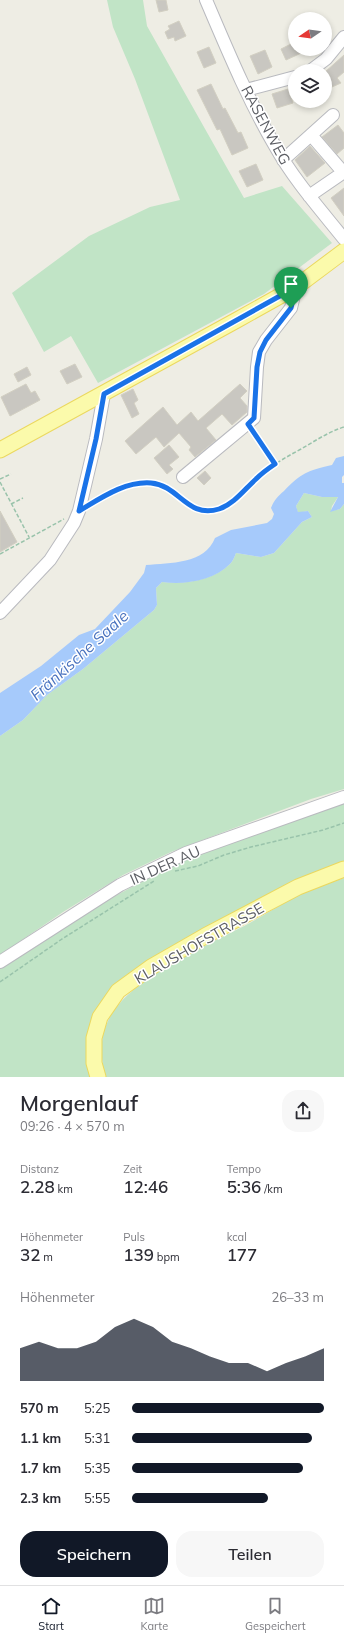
<!DOCTYPE html>
<html lang="de">
<head>
<meta charset="utf-8">
<style>
	:root { --surface:#fff; --page:#f7f7f7; --text:#2b2b33; --muted:#7c7c81; --line:#e1e1e2; --accent:#111827 }
	body { margin:0; font-family:Mulish,sans-serif; background:var(--page); color:var(--text); height:100vh; display:flex; flex-direction:column; font-size:15px; white-space:nowrap }
	* { box-sizing:border-box; margin:0 }
	p { font-size:13px; color:var(--muted) }
	.icon { flex:none; width:22px; height:22px; fill:none; stroke:currentColor; stroke-width:2; stroke-linecap:round; stroke-linejoin:round }
	.map { position:relative; height:1077px; overflow:hidden }
	.drawer { display:flex; flex-direction:column; background:var(--surface); flex:1 }
	.drawer>* { flex:none }
	.needle { width:26px; rotate:257deg }
	.controls { position:absolute; left:288px; top:12px; display:grid; gap:8px }
	.controls a { display:grid; place-items:center; width:44px; height:44px; border-radius:50%; background:var(--surface); box-shadow:0 2px 6px #0003; font-size:20px }
	.pin { position:absolute; display:grid; place-items:center; width:34px; height:34px; color:#fff; margin:-41px -17px; border-radius:50% 50% 50% 0; rotate:-45deg; box-shadow:0 0 4px #0007 }
	.pin .icon { rotate:45deg }
	.round { display:grid; place-items:center; flex:none; width:42px; height:42px; border-radius:16px; background:var(--page) }
	.overview { display:flex; align-items:center; justify-content:space-between; height:68px; padding:0 20px }
	h1 { font-size:22px; font-weight:600; line-height:30px }
	.metrics { display:grid; grid-template-columns:repeat(3,1fr); gap:6px; height:68px; padding:4px 20px }
	.metrics div { display:grid; align-content:center }
	.metrics b { font-size:17px; font-weight:600 }
	.metrics small { font-size:11px; font-weight:400 }
	.metrics p { font-size:11px }
	.chart { height:112px; padding:8px 20px }
	.chart p { display:flex; justify-content:space-between }
	.chart svg { width:100%; height:72px; margin-top:4px; fill:var(--accent); opacity:.7 }
	.button { display:flex; gap:8px; margin-top:auto; padding:8px 20px }
	.button a { flex:1; height:46px; border-radius:16px; background:var(--accent); color:#fff; font-size:16px; font-weight:600; line-height:46px; text-align:center }
	.button a+a { background:var(--page); color:var(--text) }
	ul { padding:0 20px; list-style:none; font-size:13px }
	li { display:grid; grid-template-columns:64px 48px 1fr; align-items:center; height:30px }
	li i { height:10px; border-radius:5px; background:var(--accent) }
	.dock { display:flex; justify-content:space-around; align-items:center; height:56px; border-top:1px solid var(--line); background:var(--surface); font-size:11px; color:var(--muted) }
	.dock a { display:grid; justify-items:center; gap:2px }
	.dock .on { color:var(--accent) }
	.map>svg:first-child { display:block }
	.green { fill:#c1e4c6 }
	.water { fill:#a6cafb }
	.building { fill:#c9c7c1; stroke:#d2cfc2 }
	.lines { fill:none; stroke-linecap:round; stroke-linejoin:round }
	.minor-casing { stroke:#b9babf; stroke-width:14 }
	.major-casing { stroke:#ebd85f; stroke-width:17 }
	.path { stroke:#99c3ab; stroke-width:1.5; stroke-dasharray:4 2; stroke-linecap:butt }
	.minor { stroke:#fff; stroke-width:12 }
	.major { stroke:#fbfaab; stroke-width:15 }
	.route-casing { stroke:#fff; stroke-width:8 }
	.route { stroke:#1a73e8; stroke-width:5 }
	.labels { text-anchor:middle; dominant-baseline:central; stroke-width:3; stroke-linejoin:round; paint-order:stroke }
	.street-label { font-size:15px; fill:#5c5e64; stroke:#fff }
	.water-label { font-size:16px; font-style:italic; fill:#4972be; stroke:#fff }
</style>
</head>
<body>
<div class="map">
<svg width="344" height="1077" viewBox="0 0 344 1077">
	<rect width="100%" height="100%" fill="#eeede4"/>
	<path class="green" d="M 107,0 L 143,0 L 147,26 L 244,198 L 282,186 L 332,243 L 264,294 L 98,383 L 71,336 L 44,352 L 12,293 L 89,236 L 150,207 L 180,200 L 135,79 L 113,27 Z
		M 304,493 L 322,497 L 338,497 L 332,506 L 331,511 L 340,509 L 344,504 L 344,789 L 311,799 L 171,852 L 123,875 L 63,912 L 0,955 L 0,736 L 23,720 L 47,695 L 83,669 L 154,610 L 157,605 L 156,588 L 162,582 C 184,585 214,580 230,564 C 233,561 235,556 236,553 L 261,557 L 274,553 L 302,522 L 312,517 L 308,511 L 298,513 L 296,506 Z
		M 344,803 L 344,865 L 203,932 L 96,1015 L 93,1077 L 0,1077 L 0,968 L 106,901 L 180,861 Z
		M 344,878 L 344,1077 L 105,1077 C 101,1058 99,1039 108,1021 C 127,979 208,945 248,924 C 266,914 283,903 301,894 C 315,888 330,883 344,878 Z"/>
	<path class="water" d="M 344,456 L 344,475 L 342,477 L 342,483 L 344,483 L 344,504 L 340,509 L 330,512 L 338,497 L 322,497 L 304,493 L 296,506 L 298,512 L 308,511 L 312,517 L 302,522 L 274,553 L 261,557 L 236,553 C 235,556 233,561 230,564 C 213,581 185,585 162,582 L 156,588 L 157,605 L 154,610 L 83,669 L 47,695 L 23,720 L 0,736 L 0,693 L 41,666 L 79,635 L 95,629 L 130,592 L 144,573 L 146,565 C 170,563 205,564 215,538 L 231,530 L 267,523 L 272,519 L 274,514 L 271,508 C 274,500 278,496 284,491 C 301,473 307,471 332,465 L 336,458 Z"/>
	<path class="building" d="M 156,0 L 166,0 L 168,10 L 159,12 Z
		M 179,21 L 186,36 L 175,41 L 174,37 L 168,39 L 165,32 L 170,29 L 168,26 Z
		M 295,42 L 295,49 L 310,49 L 286,60 L 281,49 Z
		M 209,47 L 216,63 L 204,68 L 197,52 Z
		M 265,50 L 272,67 L 258,74 L 250,56 Z
		M 344,55 L 344,72 L 337,78 L 341,83 L 325,90 L 325,72 Z
		M 211,84 L 223,109 L 225,108 L 238,133 L 241,132 L 248,148 L 232,155 L 220,129 L 217,130 L 197,90 Z
		M 288,89 L 293,103 L 277,108 L 272,94 Z
		M 338,125 L 344,133 L 344,148 L 337,154 L 322,137 Z
		M 310,146 L 325,163 L 307,177 L 295,160 Z
		M 256,164 L 263,180 L 247,187 L 239,171 Z
		M 344,188 L 344,216 L 331,198 Z
		M 75,364 L 82,377 L 67,384 L 60,371 Z
		M 27,367 L 31,375 L 18,382 L 14,374 Z
		M 26,384 L 31,393 L 35,391 L 40,400 L 10,416 L 1,397 Z
		M 240,384 L 247,391 L 240,398 L 247,406 L 247,412 L 232,425 L 222,414 L 206,428 L 216,440 L 195,457 L 189,450 L 191,447 L 179,433 L 164,447 L 156,437 L 136,454 L 125,441 L 163,407 L 177,425 L 191,412 L 198,421 Z
		M 133,389 L 138,400 L 134,403 L 139,414 L 132,418 L 121,395 Z
		M 169,445 L 179,457 L 169,465 L 173,469 L 167,474 L 154,458 Z
		M 205,471 L 211,478 L 204,485 L 197,478 Z
		M 0,511 L 17,542 L 0,552 Z"/>
	<g class="lines">
		<defs>
			<path id="minor" d="M 206,0 C 227,49 248,100 275,146 C 294,180 320,209 344,239
				M 310,71 L 326,59 L 344,37
				M 246,90 L 295,77
				M 311,135 L 343,172
				M 283,160 L 333,115
				M 309,196 L 344,172
				M 183,477 L 254,418 L 257,367 L 259,352 L 266,340 L 291,308 L 296,287
				M 0,613 L 50,560 L 74,523 L 79,511 L 96,439 L 104,394
				M 0,962 L 120,885 L 186,853 L 344,797"/>
			<path id="major" d="M 0,450 L 237,320 L 296,287 L 344,251
				M 98,1077 L 94,1063 L 94,1038 L 100,1017 L 118,991 L 151,967 L 205,936 L 298,887 L 344,869"/>
		</defs>
		<use href="#minor" class="minor-casing"/>
		<use href="#major" class="major-casing"/>
		<path class="path" d="M 254,432 L 275,464
			M 0,479 L 11,474
			M 0,482 L 29,537
			M 11,504 L 23,498
			M 91,504 C 111,492 139,475 163,485 C 182,493 189,516 215,510 C 236,505 249,484 265,471 C 276,463 288,456 301,449 C 315,441 328,432 344,427
			M 0,554 L 64,519
			M 175,871 L 198,866 L 224,855 L 251,847 L 323,830 L 344,823
			M 0,982 L 62,939 L 154,881"/>
		<use href="#minor" class="minor"/>
		<use href="#major" class="major"/>
	</g>
	<g class="lines">
		<defs>
			<path id="route" d="M 296,287 L 291,308 L 266,340 L 260,352 L 257,367 L 254,418 L 248,424 L 275,464 C 269,468 262,473 256,479 C 244,490 234,504 219,509 C 187,519 179,485 151,483 C 125,481 101,498 79,511 L 96,439 L 104,394 Z"/>
		</defs>
		<use href="#route" class="route-casing"/>
		<use href="#route" class="route"/>
	</g>
	<g class="labels">
		<g class="street-label">
			<text transform="translate(266 125) rotate(62)">RASENWEG</text>
			<text transform="translate(165 865) rotate(-24)">IN DER AU</text>
			<text transform="translate(199 943) rotate(-30)">KLAUSHOFSTRASSE</text>
		</g>
		<g class="water-label">
			<text transform="translate(79 655) rotate(-42)">Fränkische Saale</text>
		</g>
	</g>
</svg>
<div class="controls">
<a><svg class="needle" viewBox="-14 -14 28 28"><path d="M0-13l5 13h-10z" fill="#e53935"/><path d="M0 13l5-13h-10z" fill="#7c7c81"/></svg></a>
<a><svg class="icon" aria-label="layers" viewBox="0 0 24 24"><path d="M12 4l9 5-9 5-9-5zM3 14l9 5 9-5"/></svg></a>
</div>
<div class="pin" style="left:291px;top:308px;background:#1e9e55"><svg class="icon" aria-label="arrive" viewBox="0 0 24 24"><path d="M6 21V4h12l-3 4 3 4H6"/></svg></div>
</div>
<section class="drawer">
<div class="overview"><div><h1>Morgenlauf</h1><p>09:26 · 4 × 570 m</p></div><a class="round"><svg class="icon" aria-label="share" viewBox="0 0 24 24"><path d="M12 15V3M7 8l5-5 5 5M5 13v7h14v-7"/></svg></a></div>
<div class="metrics">
<div><p>Distanz</p><b>2.28<small> km</small></b></div>
<div><p>Zeit</p><b>12:46</b></div>
<div><p>Tempo</p><b>5:36<small> /km</small></b></div>
</div>
<div class="metrics">
<div><p>Höhenmeter</p><b>32<small> m</small></b></div>
<div><p>Puls</p><b>139<small> bpm</small></b></div>
<div><p>kcal</p><b>177</b></div>
</div>
<div class="chart"><p><span>Höhenmeter</span>26–33 m</p>
<svg viewBox="0 0 160 44" preserveAspectRatio="none"><path d="M0 44V24L10 20L20 24L30 24L40 20L50 11L60 6L70 11L80 20L90 24L100 29L110 33L120 33L130 38L140 33L150 29L160 24V44z"/></svg>
</div>
<ul>
<li><b>570 m</b>5:25<i style="width:100%"></i></li>
<li><b>1.1 km</b>5:31<i style="width:94%"></i></li>
<li><b>1.7 km</b>5:35<i style="width:89%"></i></li>
<li><b>2.3 km</b>5:55<i style="width:71%"></i></li>
</ul>
<div class="button"><a>Speichern</a><a>Teilen</a></div>
</section>
<nav class="dock">
<a class="on"><svg class="icon" aria-label="home" viewBox="0 0 24 24"><path d="M3 11l9-7 9 7M6 9v11h12V9"/></svg>Start</a>
<a><svg class="icon" aria-label="map" viewBox="0 0 24 24"><path d="M3 6l6-2 6 2 6-2v14l-6 2-6-2-6 2zM9 4v14M15 6v14"/></svg>Karte</a>
<a><svg class="icon" aria-label="saved" viewBox="0 0 24 24"><path d="M7 4h10v16l-5-4-5 4z"/></svg>Gespeichert</a>
</nav>
</body>
</html>
